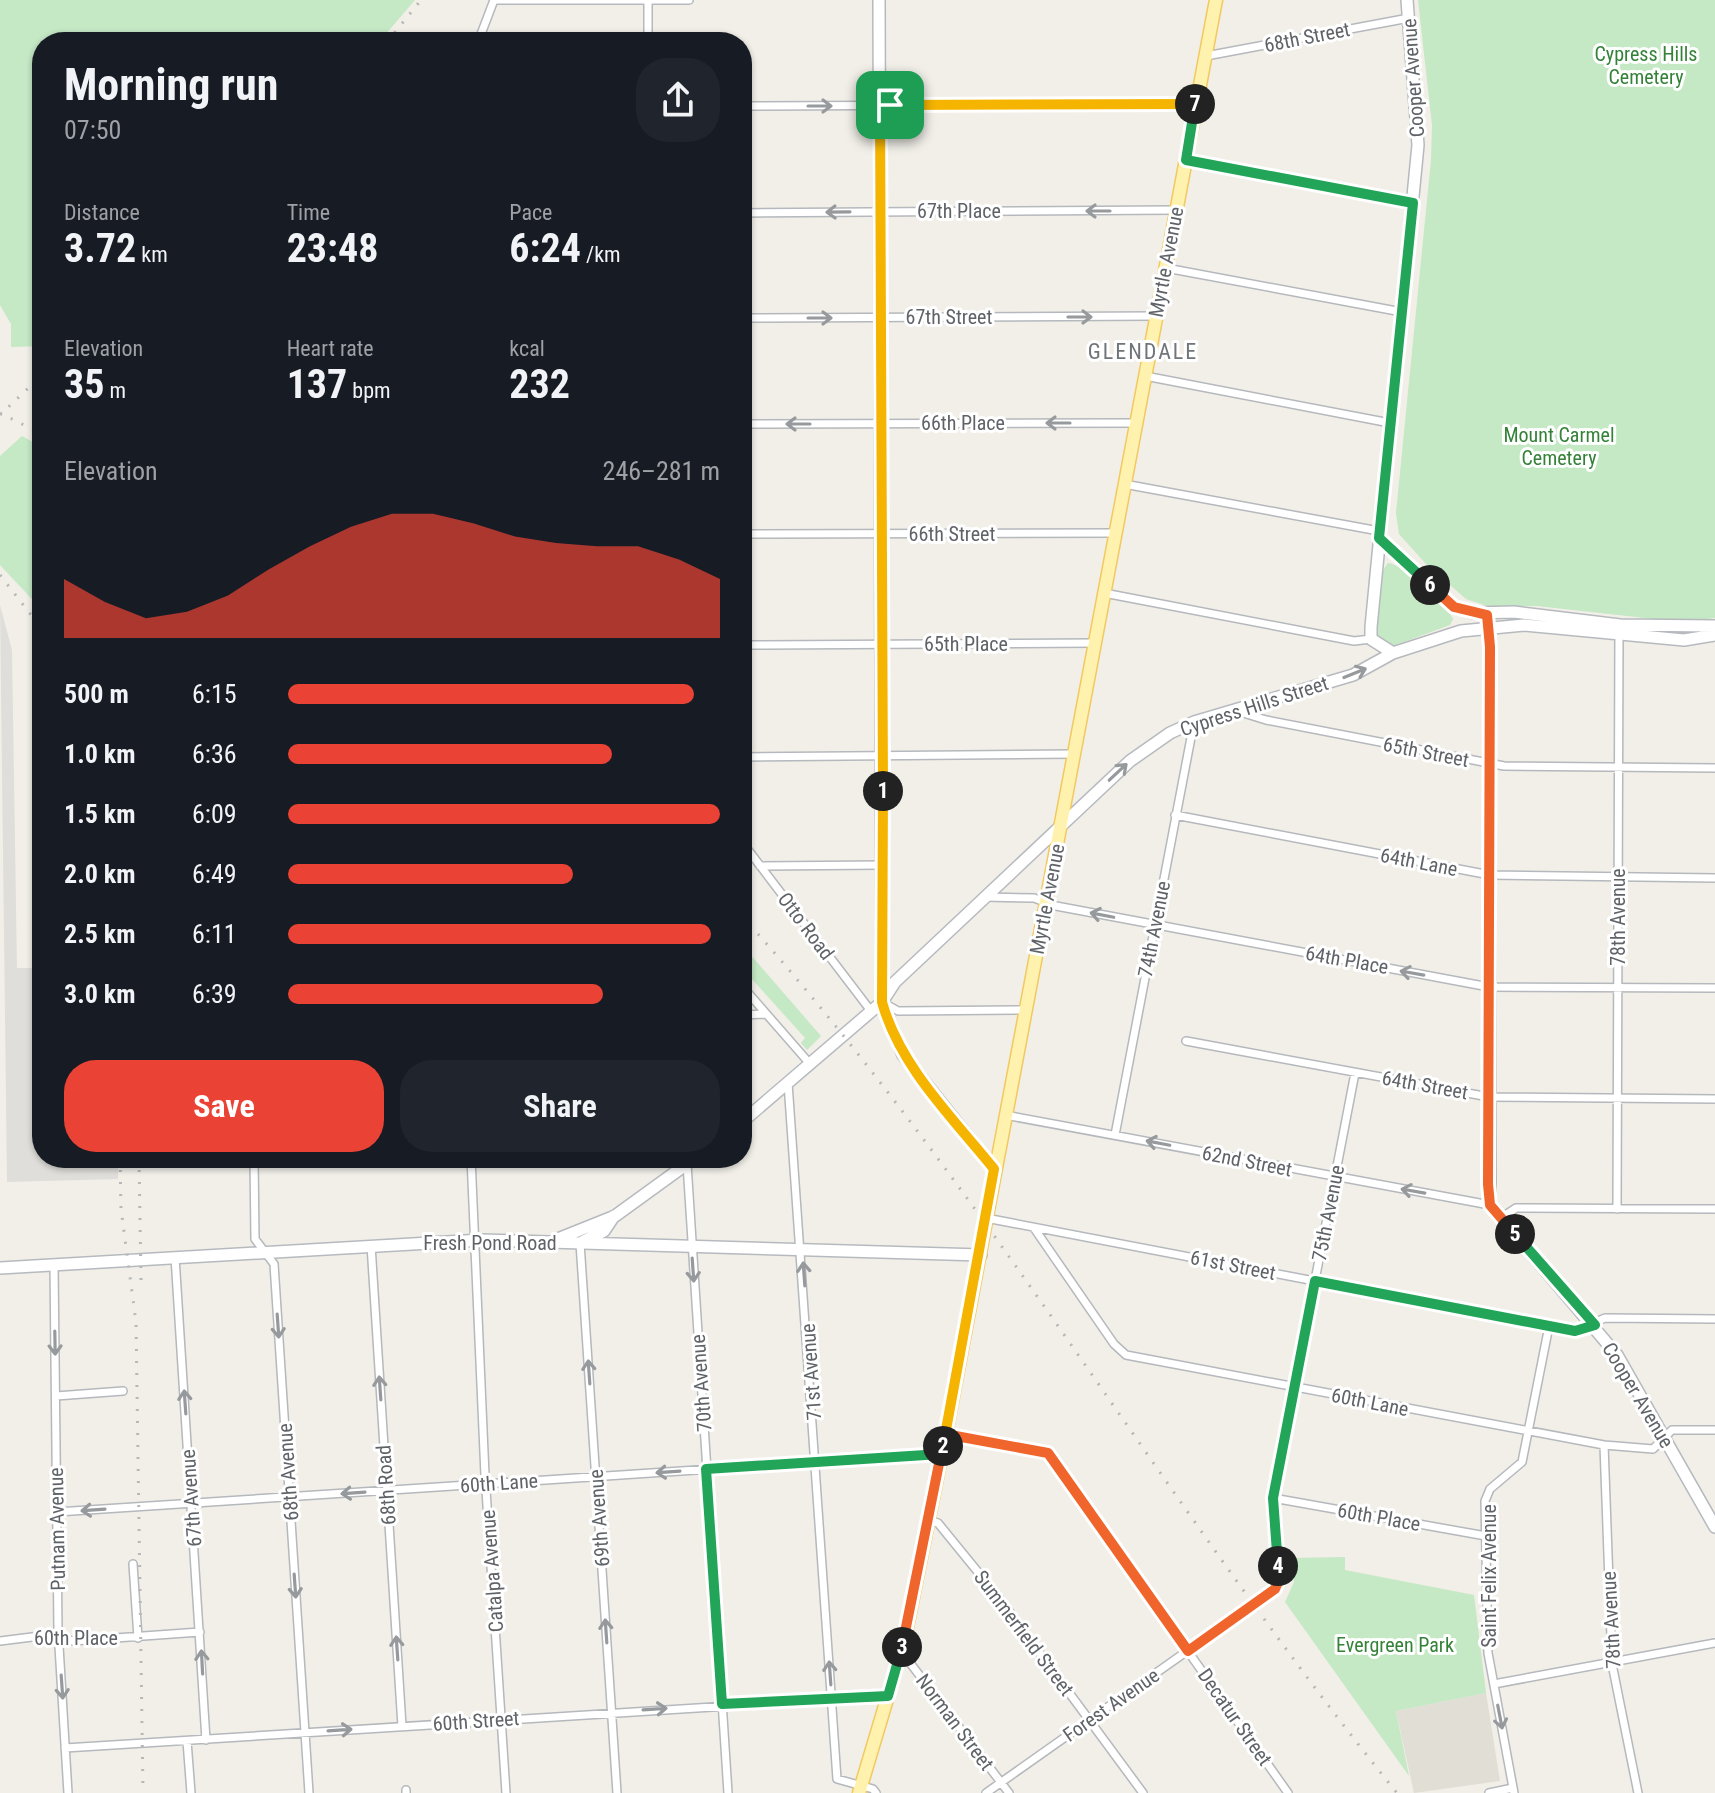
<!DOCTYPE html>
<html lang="en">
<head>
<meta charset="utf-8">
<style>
	:root { --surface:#171b24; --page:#20242c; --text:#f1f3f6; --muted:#9ea1a6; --accent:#ea4335 }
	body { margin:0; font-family:"Roboto Condensed",sans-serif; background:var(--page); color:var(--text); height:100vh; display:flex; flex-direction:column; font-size:30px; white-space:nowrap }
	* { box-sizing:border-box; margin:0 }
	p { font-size:26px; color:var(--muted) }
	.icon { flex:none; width:44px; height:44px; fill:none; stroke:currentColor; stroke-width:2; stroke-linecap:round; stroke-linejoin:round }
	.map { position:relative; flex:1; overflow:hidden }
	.drawer { position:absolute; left:32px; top:32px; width:720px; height:1136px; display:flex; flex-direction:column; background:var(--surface); border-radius:32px; box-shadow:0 2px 6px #0004 }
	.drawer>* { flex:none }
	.pin { position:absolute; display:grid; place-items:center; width:68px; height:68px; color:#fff; margin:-34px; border-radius:16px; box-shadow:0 4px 12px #0006 }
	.km { position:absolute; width:40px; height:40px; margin:-20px; border-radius:50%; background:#222; color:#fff; font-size:22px; line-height:40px; text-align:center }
	.round { display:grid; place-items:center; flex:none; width:84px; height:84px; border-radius:32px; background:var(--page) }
	.summary { display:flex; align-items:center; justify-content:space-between; height:136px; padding:0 32px }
	h1 { font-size:44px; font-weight:700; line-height:60px }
	.metrics { display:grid; grid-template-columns:repeat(3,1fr); gap:12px; height:136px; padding:8px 32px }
	.metrics div { display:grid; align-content:center }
	.metrics b { font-size:40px; font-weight:700 }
	.metrics small { font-size:22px; font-weight:400 }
	.metrics p { font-size:22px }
	.chart { height:224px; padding:16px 32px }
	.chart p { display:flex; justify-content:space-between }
	.chart svg { width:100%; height:144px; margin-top:8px; fill:var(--accent); opacity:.7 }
	.primary-button { display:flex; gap:16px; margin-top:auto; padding:16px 32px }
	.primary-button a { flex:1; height:92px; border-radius:32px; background:var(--accent); color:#fff; font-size:32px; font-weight:700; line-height:92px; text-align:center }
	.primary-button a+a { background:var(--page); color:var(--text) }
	ul { padding:0 32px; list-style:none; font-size:26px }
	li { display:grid; grid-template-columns:128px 96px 1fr; align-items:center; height:60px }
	li i { height:20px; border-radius:10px; background:var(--accent) }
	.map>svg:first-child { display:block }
	.industrial { fill:#e0deda }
	.education { fill:#e1ded6 }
	.green { fill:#c5e8c5 }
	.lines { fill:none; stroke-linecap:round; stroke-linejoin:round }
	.street-casing { stroke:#b5b8bc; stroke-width:10 }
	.secondary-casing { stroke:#b6babf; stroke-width:14 }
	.primary-casing { stroke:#f2c960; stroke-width:15 }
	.street { stroke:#fff; stroke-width:7 }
	.secondary { stroke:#fff; stroke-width:11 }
	.primary { stroke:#fff2af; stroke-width:12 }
	.rail { stroke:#b6b7b8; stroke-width:3; stroke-dasharray:2 10; stroke-linecap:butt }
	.oneway { stroke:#979a9d }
	.split-1-casing { stroke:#fff; stroke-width:16 }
	.split-2-casing { stroke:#fff; stroke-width:16 }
	.split-3-casing { stroke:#fff; stroke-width:16 }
	.split-4-casing { stroke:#fff; stroke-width:16 }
	.split-5-casing { stroke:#fff; stroke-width:16 }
	.split-6-casing { stroke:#fff; stroke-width:16 }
	.split-7-casing { stroke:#fff; stroke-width:16 }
	.split-8-casing { stroke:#fff; stroke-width:16 }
	.split-1 { stroke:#f5b400; stroke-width:10 }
	.split-2 { stroke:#f5b400; stroke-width:10 }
	.split-3 { stroke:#22a559; stroke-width:10 }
	.split-4 { stroke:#f0652b; stroke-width:10 }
	.split-5 { stroke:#22a559; stroke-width:10 }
	.split-6 { stroke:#f0652b; stroke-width:10 }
	.split-7 { stroke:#22a559; stroke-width:10 }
	.split-8 { stroke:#f5b400; stroke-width:10 }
	.labels { text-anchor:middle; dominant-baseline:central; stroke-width:6; stroke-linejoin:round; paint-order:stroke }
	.street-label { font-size:20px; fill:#5f6368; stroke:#fff }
	.park-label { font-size:20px; fill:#348238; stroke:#fff }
	.neighbourhood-label { font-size:22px; letter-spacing:2px; fill:#70757a; stroke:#fff }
</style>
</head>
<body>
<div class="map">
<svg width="1715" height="1793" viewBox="0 0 1715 1793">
	<rect width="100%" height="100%" fill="#f1efe8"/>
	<path class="industrial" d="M 0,605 L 12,650 L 17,968 L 42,968 L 42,1158 L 118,1158 L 118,1179 L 7,1182 Z"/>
	<path class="education" d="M 1486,1693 L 1500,1781 L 1414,1793 L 1396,1711 Z"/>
	<path class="green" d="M 0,0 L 415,0 L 379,42 L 42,42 L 42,346 L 11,347 L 11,324 L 0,305 Z
		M 1418,0 L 1715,0 L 1715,618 L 1681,622 L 1537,606 L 1487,606 L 1466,599 L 1426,564 L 1399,534 L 1396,513 L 1431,160 L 1432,125 Z
		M 22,436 L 42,447 L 42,610 L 0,565 L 0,456 Z
		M 1388,563 C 1403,564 1447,603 1453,619 L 1450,625 L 1390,647 L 1378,642 C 1371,620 1374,581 1388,563 Z
		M 742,945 L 821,1036 L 807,1050 L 801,1043 L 805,1038 L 742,968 Z
		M 1345,1557 L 1345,1570 L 1474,1595 L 1486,1693 L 1396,1711 L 1409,1776 L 1285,1602 L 1294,1582 L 1292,1558 Z"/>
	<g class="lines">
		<defs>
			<path id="street" d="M 496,0 L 689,0
				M 478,42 L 494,0
				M 648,42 L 648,0
				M 1206,56 L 1409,18
				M 742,106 L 1197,104
				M 1186,160 L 1413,203
				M 742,213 L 1176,210
				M 1166,268 L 1402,312
				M 742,318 L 1156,316
				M 1145,376 L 1390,423
				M 742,424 L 1136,423
				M 1124,484 L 1379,531
				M 742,534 L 1115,533
				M 1104,593 L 1354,641 L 1371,639
				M 742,645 L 1095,643
				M 1237,711 L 1266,720 L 1504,766 L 1715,768
				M 742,757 L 1074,754
				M 1175,815 L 1490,875 L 1715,878
				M 742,842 L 871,1011
				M 760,866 L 882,865
				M 985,897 L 1034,898 L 1056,906 L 1489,987 L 1715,988
				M 742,986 L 811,1065
				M 884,1003 L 898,1011 L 1025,1010
				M 742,1015 L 766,1014
				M 1186,1041 L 1489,1097 L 1715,1099
				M 788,1083 L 837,1779 L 873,1789 L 876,1793
				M 1005,1115 L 1490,1205
				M 1115,1135 L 1194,722
				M 254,1158 L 255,1239 L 274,1264 L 309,1793
				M 471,1158 L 485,1475 L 506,1793
				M 687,1164 L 728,1793
				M 1617,1209 L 1619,631
				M 986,1218 L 1575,1331 L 1605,1318 L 1715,1319
				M 1501,1218 L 1516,1208 L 1715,1209
				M 1034,1228 L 1114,1344 L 1126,1355 L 1604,1445 L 1653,1449 L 1672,1430 L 1715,1430
				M 580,1243 L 617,1793
				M 371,1245 L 402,1726
				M 175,1257 L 206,1740
				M 54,1265 L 58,1630 L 68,1793
				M 56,1396 L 123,1391
				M 945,1434 L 1048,1453 L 1288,1793
				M 1604,1445 L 1612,1664 L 1638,1793
				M 1273,1498 L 1486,1536
				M 57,1512 L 941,1454
				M 927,1520 L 938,1523 L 1000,1599 L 1143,1793
				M 133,1564 L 138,1638
				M 0,1641 L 48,1635 L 73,1641 L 200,1632
				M 901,1651 L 1009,1793
				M 1494,1684 L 1715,1643
				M 187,1741 L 191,1793
				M 65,1748 L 888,1696
				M 406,1790 L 406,1793
				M 986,1793 L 1275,1589 L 1279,1580 L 1273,1498 L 1355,1073
				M 1489,1793 L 1513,1788
				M 1514,1793 L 1488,1653 L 1485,1501 L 1490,1489 L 1522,1462 L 1549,1326"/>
			<path id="secondary" d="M 879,0 L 882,1002 L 903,1055 L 994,1169
				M 1379,538 L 1454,607 L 1474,613 L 1514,612 L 1620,625 L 1715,626
				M 1487,615 L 1490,647 L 1490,1205 L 1617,1355 L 1715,1527
				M 1393,653 L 1371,639 L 1371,627 L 1418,145 L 1407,0
				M 742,1122 L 882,1002 L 895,982 L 1130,761 L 1170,733 L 1194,722 L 1353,675 L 1393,653 L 1461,631 L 1524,625 L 1684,640 L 1715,635
				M 555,1240 L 615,1216 L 695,1158
				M 582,1242 L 604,1231 L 614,1216
				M 0,1268 L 481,1240 L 981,1255"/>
			<path id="primary" d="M 859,1793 L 904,1642 L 948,1423 L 1216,0"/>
		</defs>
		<use href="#street" class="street-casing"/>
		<use href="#secondary" class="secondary-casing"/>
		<use href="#primary" class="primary-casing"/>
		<use href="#street" class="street"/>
		<use href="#secondary" class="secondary"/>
		<use href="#primary" class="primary"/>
		<path class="rail" d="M 387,42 L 421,0
			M 0,413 L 42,434
			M 0,415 L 42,375
			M 0,575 L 42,629
			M 742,916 C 986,1188 1167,1509 1397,1793
			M 120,1158 L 121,1209 L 136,1322 L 143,1793
			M 139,1158 L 141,1281"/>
	</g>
	<defs><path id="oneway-shaft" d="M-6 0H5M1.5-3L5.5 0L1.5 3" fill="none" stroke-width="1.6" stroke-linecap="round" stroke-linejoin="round" transform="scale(2)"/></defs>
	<g class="oneway">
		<use href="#oneway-shaft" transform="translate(820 106)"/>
		<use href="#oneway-shaft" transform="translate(1098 211) rotate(180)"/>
		<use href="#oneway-shaft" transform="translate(838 212) rotate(179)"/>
		<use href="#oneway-shaft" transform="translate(1080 317)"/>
		<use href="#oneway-shaft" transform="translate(820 318)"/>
		<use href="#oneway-shaft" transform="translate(1058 423) rotate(180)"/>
		<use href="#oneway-shaft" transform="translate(798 424) rotate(180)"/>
		<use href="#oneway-shaft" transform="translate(1355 673) rotate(-22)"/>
		<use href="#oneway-shaft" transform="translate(1118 772) rotate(-43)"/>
		<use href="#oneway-shaft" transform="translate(1102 915) rotate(-169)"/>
		<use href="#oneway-shaft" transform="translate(1412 973) rotate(-170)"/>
		<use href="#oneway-shaft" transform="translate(1158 1143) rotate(-169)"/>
		<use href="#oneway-shaft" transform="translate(1413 1191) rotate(-170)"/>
		<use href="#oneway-shaft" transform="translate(693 1270) rotate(86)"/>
		<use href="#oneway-shaft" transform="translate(804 1274) rotate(-94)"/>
		<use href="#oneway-shaft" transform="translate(278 1326) rotate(86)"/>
		<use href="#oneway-shaft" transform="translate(55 1343) rotate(89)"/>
		<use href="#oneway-shaft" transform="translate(589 1372) rotate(-94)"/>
		<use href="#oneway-shaft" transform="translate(380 1388) rotate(-94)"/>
		<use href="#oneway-shaft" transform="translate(185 1402) rotate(-94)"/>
		<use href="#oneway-shaft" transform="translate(668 1472) rotate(176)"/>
		<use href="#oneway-shaft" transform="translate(353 1493) rotate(176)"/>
		<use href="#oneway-shaft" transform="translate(93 1510) rotate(176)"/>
		<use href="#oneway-shaft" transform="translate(295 1586) rotate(86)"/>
		<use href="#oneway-shaft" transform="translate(606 1631) rotate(-94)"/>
		<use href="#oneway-shaft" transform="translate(397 1648) rotate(-94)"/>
		<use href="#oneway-shaft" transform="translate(202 1662) rotate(-93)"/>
		<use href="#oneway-shaft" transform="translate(830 1673) rotate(-94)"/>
		<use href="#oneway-shaft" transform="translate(62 1687) rotate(86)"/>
		<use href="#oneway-shaft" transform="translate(655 1709) rotate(-4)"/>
		<use href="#oneway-shaft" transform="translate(1500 1717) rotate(79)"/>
		<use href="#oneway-shaft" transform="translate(340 1730) rotate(-4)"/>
	</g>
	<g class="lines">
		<defs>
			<path id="split-1" d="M 883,791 L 880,105 L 890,105"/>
			<path id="split-2" d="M 883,791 L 882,1002 C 900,1067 953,1118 994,1169 L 943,1446"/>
			<path id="split-3" d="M 902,1647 L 888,1696 L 722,1704 L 706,1469 L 941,1454 L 943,1446"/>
			<path id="split-4" d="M 902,1647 L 945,1434 L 1048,1453 L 1188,1651 L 1275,1589 L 1279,1580 L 1278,1566"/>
			<path id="split-5" d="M 1278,1566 L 1273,1498 L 1315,1281 L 1575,1331 L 1595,1325 L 1515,1234"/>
			<path id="split-6" d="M 1430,585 L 1454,607 L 1487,615 L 1490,647 L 1488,1184 L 1490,1205 L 1515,1234"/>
			<path id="split-7" d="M 1195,104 L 1186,160 L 1413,203 L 1379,538 L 1430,585"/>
			<path id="split-8" d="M 890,105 L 1195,104"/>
		</defs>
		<use href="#split-1" class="split-1-casing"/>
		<use href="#split-2" class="split-2-casing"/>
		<use href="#split-3" class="split-3-casing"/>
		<use href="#split-4" class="split-4-casing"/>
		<use href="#split-5" class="split-5-casing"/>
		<use href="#split-6" class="split-6-casing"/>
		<use href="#split-7" class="split-7-casing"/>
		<use href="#split-8" class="split-8-casing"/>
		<use href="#split-1" class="split-1"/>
		<use href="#split-2" class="split-2"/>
		<use href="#split-3" class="split-3"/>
		<use href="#split-4" class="split-4"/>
		<use href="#split-5" class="split-5"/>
		<use href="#split-6" class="split-6"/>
		<use href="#split-7" class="split-7"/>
		<use href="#split-8" class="split-8"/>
	</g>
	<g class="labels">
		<g class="street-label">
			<text transform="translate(1307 37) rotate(-11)">68th Street</text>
			<text transform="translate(1413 78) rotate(-94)">Cooper Avenue</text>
			<text x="959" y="211">67th Place</text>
			<text transform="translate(1166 262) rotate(-79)">Myrtle Avenue</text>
			<text x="949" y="317">67th Street</text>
			<text x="963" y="423">66th Place</text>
			<text x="952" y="534">66th Street</text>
			<text x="966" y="644">65th Place</text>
			<text transform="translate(1254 706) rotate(-18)">Cypress Hills Street</text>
			<text transform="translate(1426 752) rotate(11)">65th Street</text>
			<text transform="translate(1419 862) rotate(11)">64th Lane</text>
			<text transform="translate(1047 899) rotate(-79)">Myrtle Avenue</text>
			<text transform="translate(1618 917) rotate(-90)">78th Avenue</text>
			<text transform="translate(806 926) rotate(53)">Otto Road</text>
			<text transform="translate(1154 929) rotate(-79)">74th Avenue</text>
			<text transform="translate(1347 960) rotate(10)">64th Place</text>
			<text transform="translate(1425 1085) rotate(10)">64th Street</text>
			<text transform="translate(1247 1161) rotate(11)">62nd Street</text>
			<text transform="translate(1328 1213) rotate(-79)">75th Avenue</text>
			<text x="490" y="1243">Fresh Pond Road</text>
			<text transform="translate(1233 1265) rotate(11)">61st Street</text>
			<text transform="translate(811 1372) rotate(-94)">71st Avenue</text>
			<text transform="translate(701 1383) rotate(-94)">70th Avenue</text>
			<text transform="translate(1638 1395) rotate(59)">Cooper Avenue</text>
			<text transform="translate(1370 1402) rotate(11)">60th Lane</text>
			<text transform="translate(288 1472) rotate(-94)">68th Avenue</text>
			<text transform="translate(499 1483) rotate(-4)">60th Lane</text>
			<text transform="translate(386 1485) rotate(-94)">68th Road</text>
			<text transform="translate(191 1498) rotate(-94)">67th Avenue</text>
			<text transform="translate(1379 1517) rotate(10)">60th Place</text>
			<text transform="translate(599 1518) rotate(-94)">69th Avenue</text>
			<text transform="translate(57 1529) rotate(-91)">Putnam Avenue</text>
			<text transform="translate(492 1571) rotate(-94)">Catalpa Avenue</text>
			<text transform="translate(1489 1576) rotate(-90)">Saint Felix Avenue</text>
			<text transform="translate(1611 1620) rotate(-93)">78th Avenue</text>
			<text transform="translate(1024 1633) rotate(53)">Summerfield Street</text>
			<text x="76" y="1638">60th Place</text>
			<text transform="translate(1111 1705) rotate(-35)">Forest Avenue</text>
			<text transform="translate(1235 1717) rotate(55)">Decatur Street</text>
			<text transform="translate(476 1721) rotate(-4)">60th Street</text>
			<text transform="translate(955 1722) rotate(53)">Norman Street</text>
		</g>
		<g class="park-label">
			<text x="1646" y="54">Cypress Hills<tspan x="1646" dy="23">Cemetery</tspan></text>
			<text x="1559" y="435">Mount Carmel<tspan x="1559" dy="23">Cemetery</tspan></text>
			<text x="1395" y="1645">Evergreen Park</text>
		</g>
		<g class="neighbourhood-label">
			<text x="1143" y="351">GLENDALE</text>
		</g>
	</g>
</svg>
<div class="pin" style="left:890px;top:105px;background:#1e9e55"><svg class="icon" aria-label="arrive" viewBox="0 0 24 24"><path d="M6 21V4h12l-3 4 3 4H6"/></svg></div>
<b class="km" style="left:883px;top:791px">1</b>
<b class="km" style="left:943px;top:1446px">2</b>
<b class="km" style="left:902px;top:1647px">3</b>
<b class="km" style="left:1278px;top:1566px">4</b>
<b class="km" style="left:1515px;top:1234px">5</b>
<b class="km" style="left:1430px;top:585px">6</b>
<b class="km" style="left:1195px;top:104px">7</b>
<section class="drawer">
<div class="summary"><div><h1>Morning run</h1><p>07:50</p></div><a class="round"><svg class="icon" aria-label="share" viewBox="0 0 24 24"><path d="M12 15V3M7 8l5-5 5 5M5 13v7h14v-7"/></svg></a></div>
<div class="metrics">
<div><p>Distance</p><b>3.72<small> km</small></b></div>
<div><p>Time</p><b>23:48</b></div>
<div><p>Pace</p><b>6:24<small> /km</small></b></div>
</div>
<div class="metrics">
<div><p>Elevation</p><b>35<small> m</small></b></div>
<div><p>Heart rate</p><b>137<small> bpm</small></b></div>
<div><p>kcal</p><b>232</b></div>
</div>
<div class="chart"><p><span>Elevation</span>246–281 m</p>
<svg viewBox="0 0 160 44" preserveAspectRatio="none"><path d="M0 44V26L10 33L20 38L30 36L40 31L50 23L60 16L70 10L80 6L90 6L100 9L110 13L120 15L130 16L140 16L150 20L160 26V44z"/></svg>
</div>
<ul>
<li><b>500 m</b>6:15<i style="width:94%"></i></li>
<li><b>1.0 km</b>6:36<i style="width:75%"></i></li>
<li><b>1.5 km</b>6:09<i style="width:100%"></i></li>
<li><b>2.0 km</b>6:49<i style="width:66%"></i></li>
<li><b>2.5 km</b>6:11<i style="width:98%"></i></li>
<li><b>3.0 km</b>6:39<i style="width:73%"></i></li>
</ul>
<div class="primary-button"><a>Save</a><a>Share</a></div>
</section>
</div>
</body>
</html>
